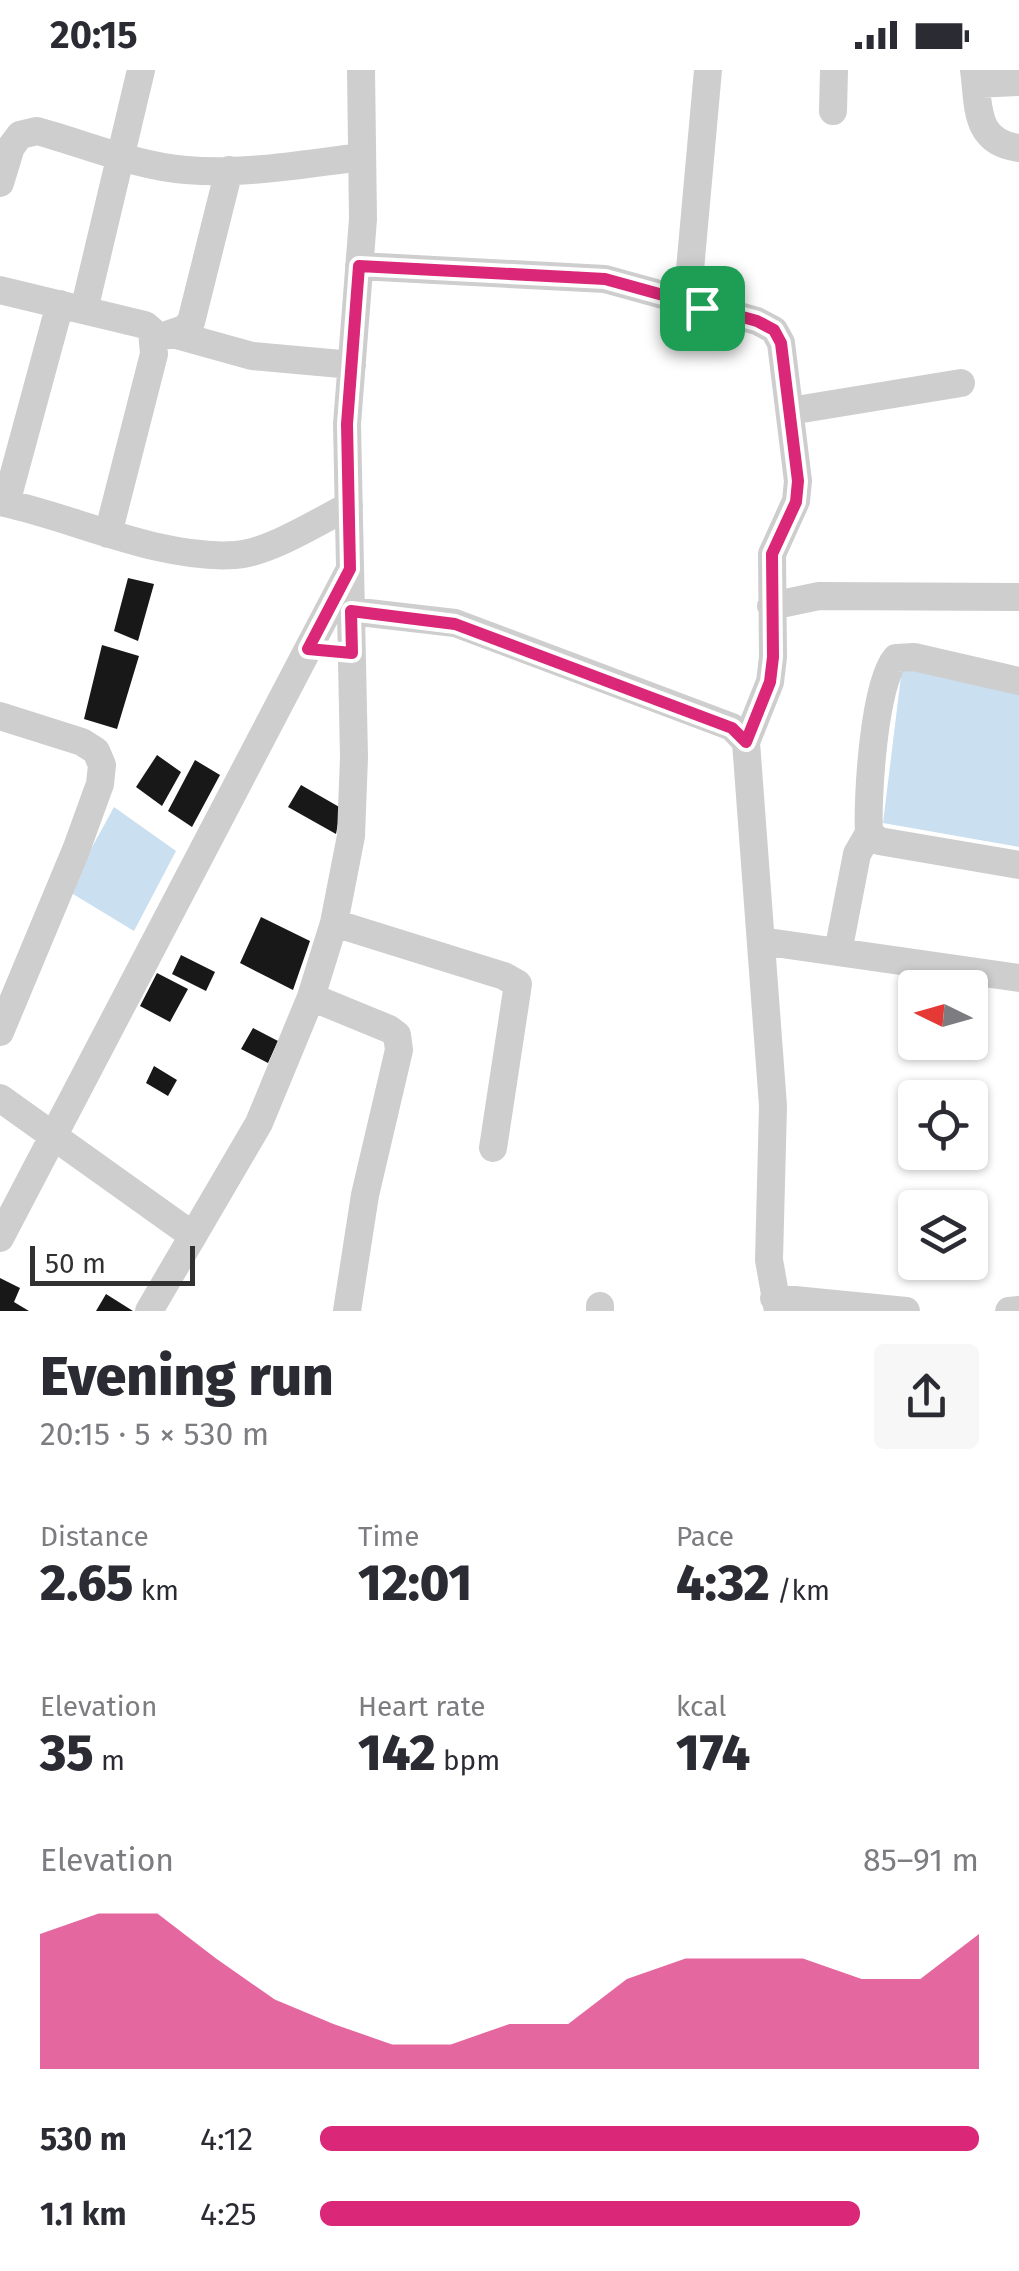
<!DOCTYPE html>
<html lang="en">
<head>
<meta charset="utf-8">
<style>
	:root { --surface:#fff; --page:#f7f7f7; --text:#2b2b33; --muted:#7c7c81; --accent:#db2777 }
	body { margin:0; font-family:"Fira Sans",sans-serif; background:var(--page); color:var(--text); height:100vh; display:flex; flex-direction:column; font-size:38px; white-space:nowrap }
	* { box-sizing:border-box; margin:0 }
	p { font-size:32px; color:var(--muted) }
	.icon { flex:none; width:55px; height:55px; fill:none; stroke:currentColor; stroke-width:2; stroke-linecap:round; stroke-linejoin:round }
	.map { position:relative; height:1241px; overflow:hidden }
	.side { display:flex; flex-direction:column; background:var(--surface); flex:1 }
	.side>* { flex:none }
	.needle { width:65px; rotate:275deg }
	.buttons { position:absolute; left:898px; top:900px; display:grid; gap:20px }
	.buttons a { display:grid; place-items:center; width:90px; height:90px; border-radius:10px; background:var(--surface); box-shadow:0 2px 8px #0004; font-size:50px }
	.scale { position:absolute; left:30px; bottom:25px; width:165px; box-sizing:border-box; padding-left:10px; border:5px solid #313131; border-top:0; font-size:28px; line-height:35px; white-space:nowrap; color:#313131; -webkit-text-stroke:8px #fff; paint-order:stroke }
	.pin { position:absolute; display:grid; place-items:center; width:85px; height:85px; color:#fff; margin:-42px; border-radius:20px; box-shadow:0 5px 15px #0006 }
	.round { display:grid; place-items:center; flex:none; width:105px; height:105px; border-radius:10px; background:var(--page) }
	.head { display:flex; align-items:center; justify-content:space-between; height:170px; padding:0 40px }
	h1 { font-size:55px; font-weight:800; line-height:75px }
	.metrics { display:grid; grid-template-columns:repeat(3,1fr); gap:15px; height:170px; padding:10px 40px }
	.metrics div { display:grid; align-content:center }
	.metrics b { font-size:50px; font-weight:800 }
	.metrics small { font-size:28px; font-weight:400 }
	.metrics p { font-size:28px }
	.chart { height:280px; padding:20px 40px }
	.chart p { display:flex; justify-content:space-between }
	.chart svg { width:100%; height:180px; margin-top:10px; fill:var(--accent); opacity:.7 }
	ul { padding:0 40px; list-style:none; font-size:32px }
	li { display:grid; grid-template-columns:160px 120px 1fr; align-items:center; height:75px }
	li i { height:25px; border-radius:12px; background:var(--accent) }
	.status { display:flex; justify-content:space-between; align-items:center; height:70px; padding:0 50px; background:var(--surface); direction:ltr }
	.status svg { height:28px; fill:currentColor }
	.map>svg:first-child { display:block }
	.water { fill:#cadff0 }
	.building { fill:#181818 }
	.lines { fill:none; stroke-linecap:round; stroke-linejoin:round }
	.minor { stroke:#cecece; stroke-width:28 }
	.route-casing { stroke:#fff; stroke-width:20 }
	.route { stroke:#db2777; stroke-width:12 }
</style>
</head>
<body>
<div class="status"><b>20:15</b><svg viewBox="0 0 49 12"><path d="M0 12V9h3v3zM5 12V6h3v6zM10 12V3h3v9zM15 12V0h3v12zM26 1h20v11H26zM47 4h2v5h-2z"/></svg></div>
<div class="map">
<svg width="1019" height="1241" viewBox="0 0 1019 1241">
	<rect width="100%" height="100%" fill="#fff"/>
	<path class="water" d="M 903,590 L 1019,613 L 1019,777 L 883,753 Z
		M 114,737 L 176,781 L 134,861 L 68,821 Z"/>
	<path class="building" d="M 128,508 L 154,514 L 138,571 L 114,561 Z
		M 102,575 L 139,586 L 117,659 L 84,649 Z
		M 157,685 L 181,702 L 162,736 L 136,717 Z
		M 195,690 L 220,705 L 192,757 L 168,741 Z
		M 301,715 L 341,738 L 336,764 L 288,737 Z
		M 261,847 L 310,871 L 293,920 L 240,893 Z
		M 181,885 L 215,902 L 206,921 L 172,904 Z
		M 157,903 L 188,919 L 170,952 L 140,936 Z
		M 253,958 L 278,971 L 268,993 L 241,979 Z
		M 154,996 L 177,1010 L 168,1026 L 146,1013 Z
		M 0,1208 L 20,1218 L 14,1232 L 29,1241 L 0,1241 Z
		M 106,1224 L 133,1241 L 96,1241 Z"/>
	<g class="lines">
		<path class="minor" d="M 974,0 C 979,37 974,72 1019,78
			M 976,14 L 1019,12
			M 833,41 L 834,0
			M 0,113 L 11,77 L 20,65 L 37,61 C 85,74 136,96 186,100 C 245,105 304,94 362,87
			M 359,196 L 605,209 L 757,251 L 774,260 L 781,273 L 798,411 L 796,431 L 772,484 L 773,587 L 770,612 L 746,672
			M 0,220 L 145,255 L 152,261 L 154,284 L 108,464
			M 687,233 L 708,0
			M 84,240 L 141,0
			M 173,264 L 252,286 L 352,295
			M 155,269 L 184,259 L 191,252 L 229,100
			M 790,341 L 961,313
			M 0,432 C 73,447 159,490 235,485 C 269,483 317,452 349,436
			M 6,433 L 60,234
			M 771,536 L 819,526 L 1019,527
			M 351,541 L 455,553 L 732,657 L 746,672 L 773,1036 L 769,1190 L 778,1241
			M 1019,611 L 914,587 L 896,588 C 874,613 867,728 869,763 L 879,771 L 1019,795
			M 0,646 L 82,672 L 96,681 L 102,695 L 100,714 L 76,780 L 0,962
			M 334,853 L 504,906 L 518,914 L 493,1078
			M 761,871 L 1019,908
			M 838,882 L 857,784 L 869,763
			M 311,927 L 389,959 L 397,965 L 399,980 L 365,1125 L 347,1241
			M 0,1028 L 192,1165
			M 0,1168 L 349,501
			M 774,1228 L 906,1241
			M 149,1241 L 259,1053 L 311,927 L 334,853 L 351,766 L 354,687 L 347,354 L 363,149 L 361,0
			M 600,1241 L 600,1236
			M 1009,1241 L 1019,1240"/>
	</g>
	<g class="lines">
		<defs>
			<path id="route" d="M 359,196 L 605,209 L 757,251 L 774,260 L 781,273 L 798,411 L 796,432 L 772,484 L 773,587 L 770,612 L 746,672 L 732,658 L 455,554 L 351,541 L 352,583 L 308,579 L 350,499 L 347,354 Z"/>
		</defs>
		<use href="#route" class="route-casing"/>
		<use href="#route" class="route"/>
	</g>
</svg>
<div class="buttons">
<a><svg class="needle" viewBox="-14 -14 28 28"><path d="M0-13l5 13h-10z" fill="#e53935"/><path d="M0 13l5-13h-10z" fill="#7c7c81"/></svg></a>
<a><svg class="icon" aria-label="locate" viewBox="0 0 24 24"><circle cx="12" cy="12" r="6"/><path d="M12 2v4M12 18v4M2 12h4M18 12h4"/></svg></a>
<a><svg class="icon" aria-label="layers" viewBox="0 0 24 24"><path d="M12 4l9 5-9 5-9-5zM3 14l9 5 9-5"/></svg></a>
</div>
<div class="scale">50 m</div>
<div class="pin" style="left:702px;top:238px;background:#1e9e55"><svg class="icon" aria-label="arrive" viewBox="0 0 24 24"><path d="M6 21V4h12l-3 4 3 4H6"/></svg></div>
</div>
<section class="side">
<div class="head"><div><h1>Evening run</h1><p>20:15 · 5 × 530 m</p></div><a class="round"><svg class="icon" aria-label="share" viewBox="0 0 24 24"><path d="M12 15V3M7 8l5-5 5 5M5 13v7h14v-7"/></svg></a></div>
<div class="metrics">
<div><p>Distance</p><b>2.65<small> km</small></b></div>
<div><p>Time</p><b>12:01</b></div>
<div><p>Pace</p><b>4:32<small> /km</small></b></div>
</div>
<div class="metrics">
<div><p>Elevation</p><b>35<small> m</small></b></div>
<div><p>Heart rate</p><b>142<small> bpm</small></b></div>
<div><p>kcal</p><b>174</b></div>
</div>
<div class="chart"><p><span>Elevation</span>85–91 m</p>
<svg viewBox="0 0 160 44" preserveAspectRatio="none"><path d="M0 44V11L10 6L20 6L30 17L40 27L50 33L60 38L70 38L80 33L90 33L100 22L110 17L120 17L130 17L140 22L150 22L160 11V44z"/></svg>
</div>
<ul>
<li><b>530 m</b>4:12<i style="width:100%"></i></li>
<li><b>1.1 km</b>4:25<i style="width:82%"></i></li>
</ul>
</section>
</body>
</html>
